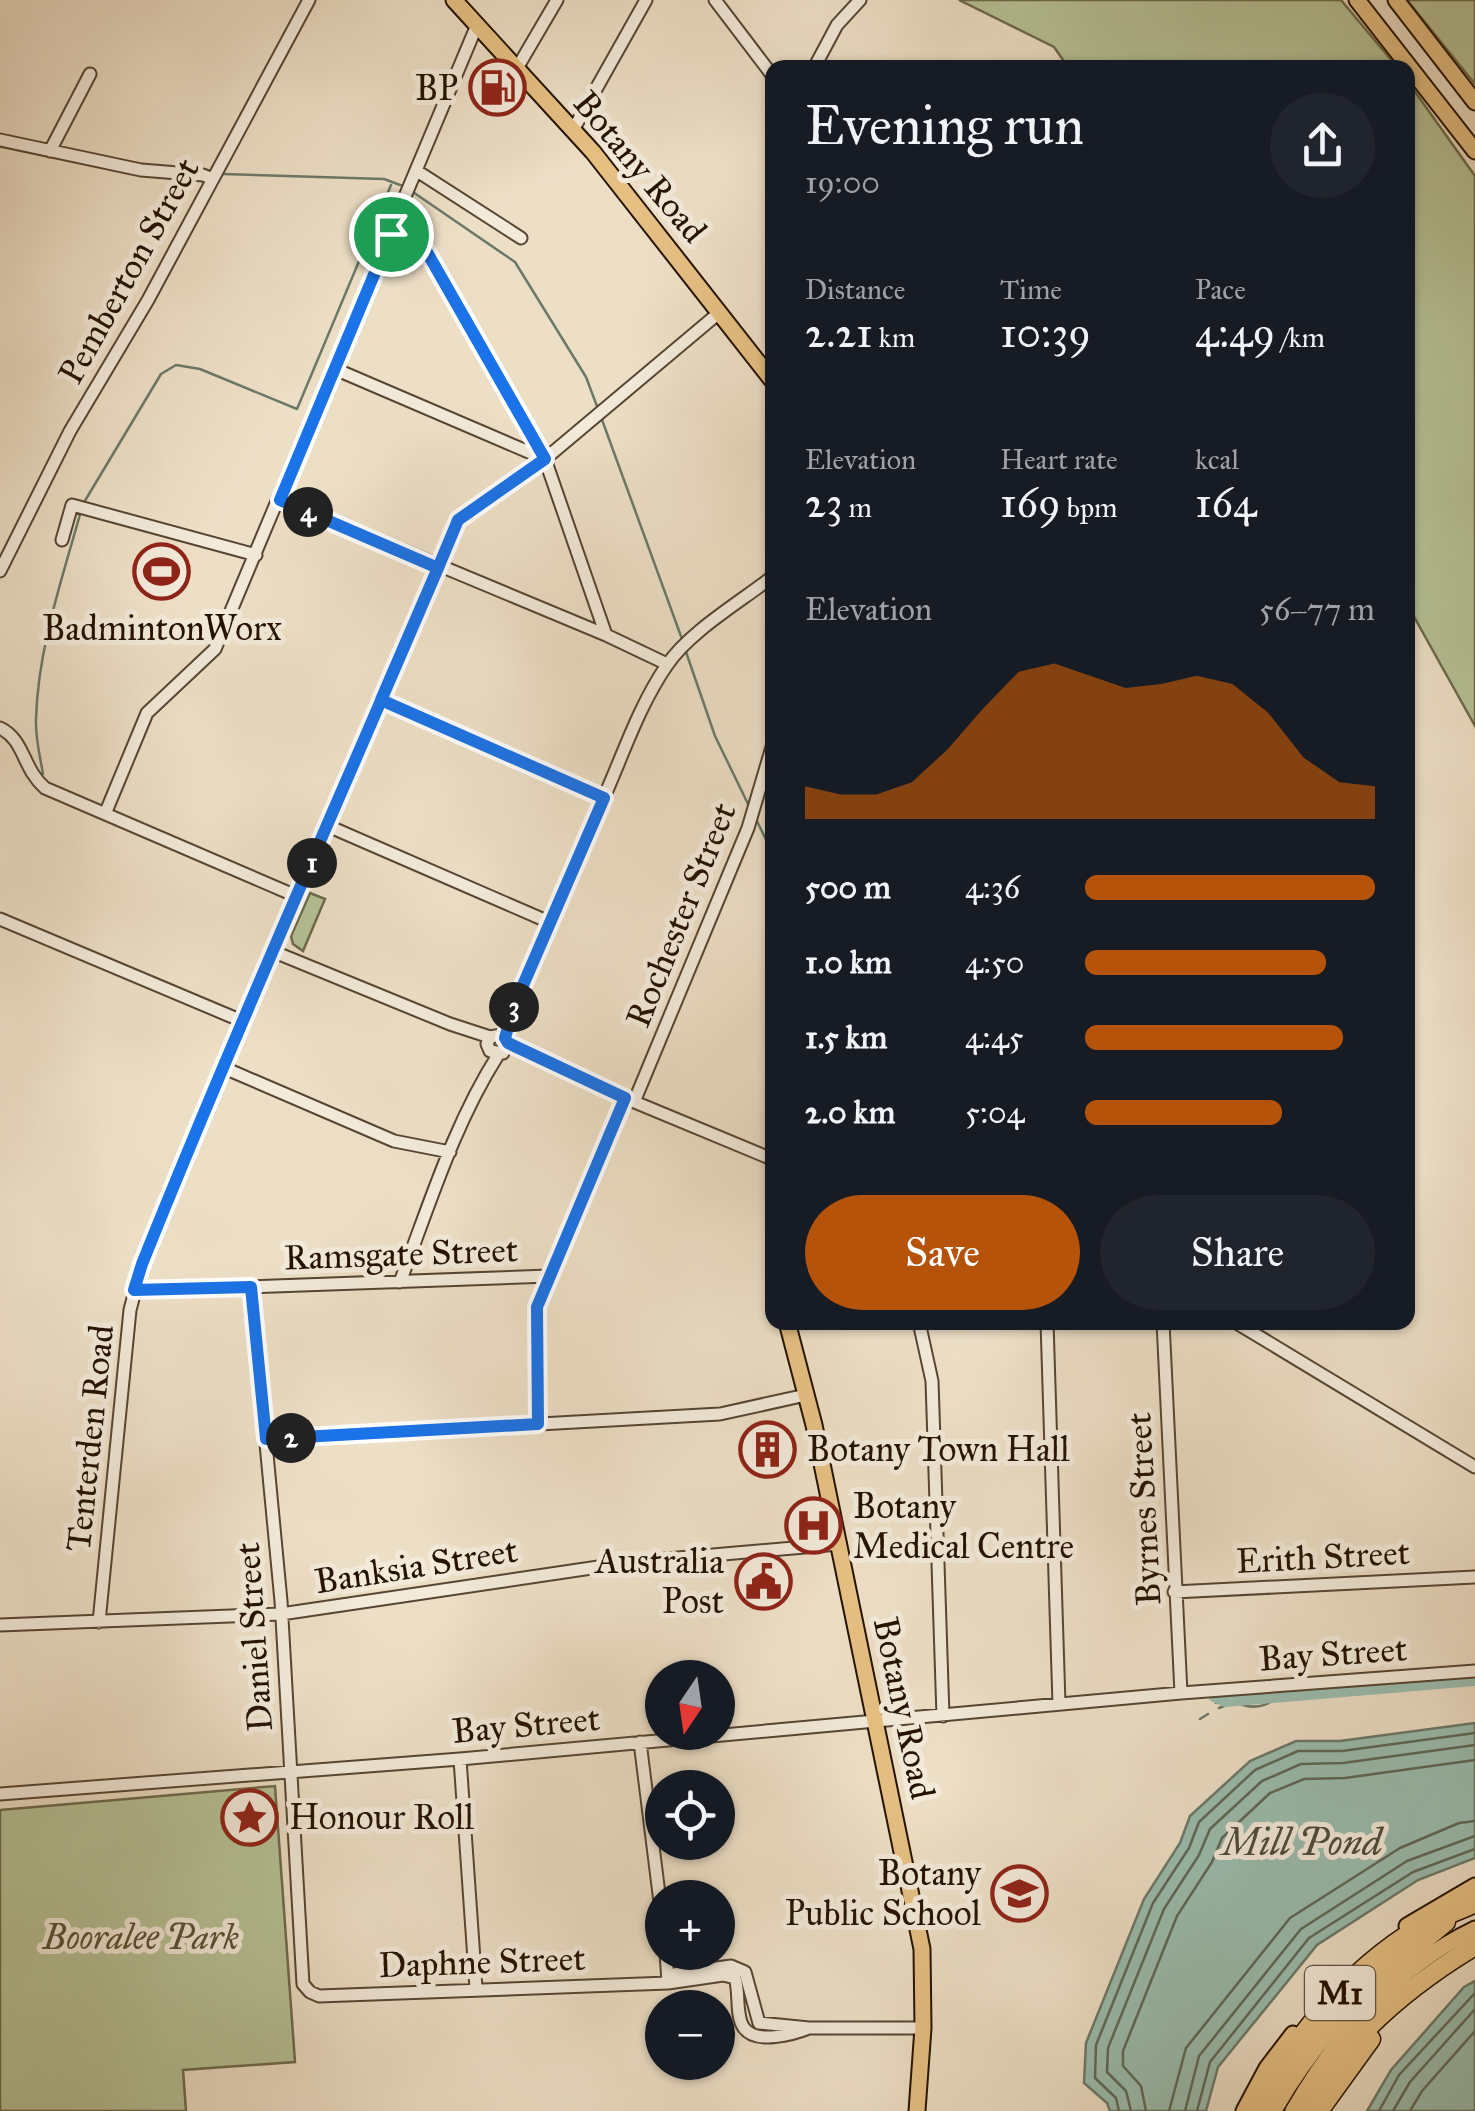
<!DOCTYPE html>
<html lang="en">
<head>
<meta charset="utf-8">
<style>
	:root { --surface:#171b24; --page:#20242c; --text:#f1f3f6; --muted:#9ea1a6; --accent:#b45309 }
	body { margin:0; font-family:"IM FELL Great Primer",serif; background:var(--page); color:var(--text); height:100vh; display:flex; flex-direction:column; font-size:38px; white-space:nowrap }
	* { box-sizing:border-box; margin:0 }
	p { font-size:32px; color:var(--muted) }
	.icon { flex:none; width:55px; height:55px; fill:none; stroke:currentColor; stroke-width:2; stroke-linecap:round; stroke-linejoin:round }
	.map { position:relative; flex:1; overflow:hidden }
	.sheet { position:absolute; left:765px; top:60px; width:650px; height:1270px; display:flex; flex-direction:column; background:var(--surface); border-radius:20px; box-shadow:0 2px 8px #0004 }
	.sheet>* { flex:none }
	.needle { width:65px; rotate:193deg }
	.fabs { position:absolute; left:645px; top:1660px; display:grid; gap:20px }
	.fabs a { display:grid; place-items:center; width:90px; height:90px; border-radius:50%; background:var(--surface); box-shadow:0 2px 8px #0004; font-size:50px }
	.pin { position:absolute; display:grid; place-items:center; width:85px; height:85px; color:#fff; margin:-42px; border:5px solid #fff; border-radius:50%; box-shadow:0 2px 10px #0007 }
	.km { position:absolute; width:50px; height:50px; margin:-25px; border-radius:50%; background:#222; color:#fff; font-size:28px; line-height:50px; text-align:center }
	.round { display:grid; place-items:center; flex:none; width:105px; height:105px; border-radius:52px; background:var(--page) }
	.overview { display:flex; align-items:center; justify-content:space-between; height:170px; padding:0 40px }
	h1 { font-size:55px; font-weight:600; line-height:75px }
	.figures { display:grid; grid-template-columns:repeat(3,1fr); gap:15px; height:170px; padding:10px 40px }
	.figures div { display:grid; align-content:center }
	.figures b { font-size:42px; font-weight:600 }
	.figures small { font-size:28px; font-weight:400 }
	.figures p { font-size:28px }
	.chart { height:280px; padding:20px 40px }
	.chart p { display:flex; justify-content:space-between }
	.chart svg { width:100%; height:180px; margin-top:10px; fill:var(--accent); opacity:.7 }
	.primary-button { display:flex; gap:20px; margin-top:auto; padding:20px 40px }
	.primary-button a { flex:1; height:115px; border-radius:60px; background:var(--accent); color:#fff; font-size:40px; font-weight:600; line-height:115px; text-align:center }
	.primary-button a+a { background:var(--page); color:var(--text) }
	ul { padding:0 40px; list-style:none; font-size:32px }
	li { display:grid; grid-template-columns:160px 120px 1fr; align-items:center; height:75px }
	li i { height:25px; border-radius:12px; background:var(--accent) }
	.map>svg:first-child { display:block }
	.green { fill:#b6c297; stroke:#6d6a4c; stroke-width:2.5 }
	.water { fill:#9abdaf; stroke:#6b7969; stroke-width:2.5 }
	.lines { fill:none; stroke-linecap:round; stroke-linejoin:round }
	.shore { stroke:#5f6858; stroke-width:2.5 }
	.stream { stroke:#6b7969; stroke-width:2.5 }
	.canal { stroke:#9abdaf; stroke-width:10 }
	.minor-casing { stroke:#564532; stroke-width:15 }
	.major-casing { stroke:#241200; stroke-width:19 }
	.highway-casing { stroke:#241200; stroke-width:21 }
	.minor { stroke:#f3eada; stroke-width:11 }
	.major { stroke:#e6c083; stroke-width:15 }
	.highway { stroke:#e6c083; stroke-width:18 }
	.route-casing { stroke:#fff; stroke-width:20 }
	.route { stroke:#1a73e8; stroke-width:12 }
	.labels { text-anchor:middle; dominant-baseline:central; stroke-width:10; stroke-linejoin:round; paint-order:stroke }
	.shield { fill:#f3eada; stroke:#625341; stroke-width:2.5 }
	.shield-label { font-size:32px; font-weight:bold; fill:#241200 }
	.poi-label { font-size:35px; fill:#241200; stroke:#f3eada; text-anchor:end }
	.street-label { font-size:35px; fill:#241200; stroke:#f3eada }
	.park-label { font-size:35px; font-style:italic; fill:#575035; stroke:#f3eada }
	.water-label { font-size:38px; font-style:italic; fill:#4d4e3d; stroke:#f3eada }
</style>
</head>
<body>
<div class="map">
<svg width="1475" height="2111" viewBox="0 0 1475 2111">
	<rect width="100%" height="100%" fill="#eddfc6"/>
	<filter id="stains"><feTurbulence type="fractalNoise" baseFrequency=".002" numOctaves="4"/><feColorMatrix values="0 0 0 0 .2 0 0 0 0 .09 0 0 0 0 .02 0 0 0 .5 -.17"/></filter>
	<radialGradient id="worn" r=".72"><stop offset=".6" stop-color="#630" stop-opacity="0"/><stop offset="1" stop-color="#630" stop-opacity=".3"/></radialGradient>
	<path class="green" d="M 959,0 L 1341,0 L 1397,67 L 1068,67 L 1054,47 Z
		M 1407,0 L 1475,0 L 1475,84 Z
		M 1408,82 L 1475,176 L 1475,726 L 1408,606 Z
		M 310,893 L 325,899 L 303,951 L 293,944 L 291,936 Z
		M 275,1786 L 295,2062 L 183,2070 L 186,2111 L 0,2111 L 0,1810 Z"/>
	<path class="water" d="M 1475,1723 L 1475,1858 L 1418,1880 L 1317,1945 L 1218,2067 L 1206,2111 L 1110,2111 L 1107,2103 L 1084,2083 L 1086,2043 L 1144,1899 L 1180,1843 L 1190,1816 L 1250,1761 L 1296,1741 L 1340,1741 Z
		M 1475,1981 L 1475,2111 L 1367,2111 L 1391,2070 L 1464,1987 Z"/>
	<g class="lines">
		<path class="shore" d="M 1119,2111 L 1116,2098 L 1095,2078 L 1096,2045 L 1153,1903 L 1189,1848 L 1199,1822 L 1255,1770 L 1298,1751 L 1342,1751 L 1475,1733
			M 1131,2111 L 1126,2091 L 1107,2072 L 1108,2048 L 1164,1909 L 1199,1855 L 1210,1829 L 1262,1781 L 1301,1764 L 1343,1763 L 1475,1745
			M 1146,2111 L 1141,2086 L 1123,2066 L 1123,2051 L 1177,1916 L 1212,1862 L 1222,1838 L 1270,1793 L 1304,1779 L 1345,1778 L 1475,1760
			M 1169,2111 L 1186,2048 L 1290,1918 L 1400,1848 L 1459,1823 L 1475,1821
			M 1185,2111 L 1199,2056 L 1301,1929 L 1407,1861 L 1475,1836
			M 1197,2111 L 1210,2062 L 1309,1938 L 1413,1872 L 1475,1849
			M 1379,2111 L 1399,2075 L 1475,1993
			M 1393,2111 L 1410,2082 L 1475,2009
			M 1410,2111 L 1422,2091 L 1475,2031"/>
		<path class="stream" d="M 223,174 L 384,179 L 403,186
			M 410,190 L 515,262 L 586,377 L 598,409
			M 601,417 L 682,639
			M 83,504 L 161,374 L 176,365 L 200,369 L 297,409 L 391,185
			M 686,652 L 715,736 L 749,806
			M 43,774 C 40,756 35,737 36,719 C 38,648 62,579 81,511
			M 755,817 L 772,852
			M 1216,1703 L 1225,1702
			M 1219,1708 L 1235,1702 C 1250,1709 1265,1708 1277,1697
			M 1200,1719 L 1208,1714"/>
		<path class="canal" d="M 1214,1697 L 1225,1702 L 1475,1681"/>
		<defs>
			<path id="minor" d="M 715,0 L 772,75
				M 814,68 L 837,25 L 860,0
				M 516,70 L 557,0
				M 573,130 L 646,0
				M 0,140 L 141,170 L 203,175 L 213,179
				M 50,151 L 90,74
				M 417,171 L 521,238
				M 391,234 L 425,247 L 545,459 L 606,635
				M 335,369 L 545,459
				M 280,499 L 606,635 L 667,664
				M 62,540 L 72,505 L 256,555
				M 0,571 L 70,431 L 148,300 L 309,0
				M 381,701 L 604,797
				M 0,728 C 25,740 22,768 45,788 L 296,896
				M 105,814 L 147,713 L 215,649 L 477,25
				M 328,826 L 549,922
				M 0,919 L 242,1021
				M 272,951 L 450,1024 L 490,1037 L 501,1035 L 508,1043 L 503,1053 L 490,1051 L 487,1044 L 490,1037
				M 505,1038 C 528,957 568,881 601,804 C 622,758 638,707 667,665 C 689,632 740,602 772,577
				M 508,1043 L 625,1098 L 772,1159
				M 222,1067 L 394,1141 L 450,1152
				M 634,1102 L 748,828 L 772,747
				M 400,1282 C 429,1206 454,1124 498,1055
				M 251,1287 L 281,1601 L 303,1984 L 310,1992 L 319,1996 L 668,1983 L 723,1975 L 735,1978 C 740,1992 735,2016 744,2028 C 756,2045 794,2034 809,2028
				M 134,1291 L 549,1276
				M 919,1322 L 932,1381 L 943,1716
				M 1047,1322 L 1059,1704
				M 1163,1322 L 1181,1693
				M 1235,1322 L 1475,1467
				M 538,1424 L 537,1307 L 625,1098
				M 266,1439 L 720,1414 L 806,1395
				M 1174,1592 L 1475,1577
				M 99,1622 L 130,1310 L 142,1264 L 272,951 L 459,520 L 545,459 L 720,312
				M 0,1625 L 281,1614 L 632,1562 L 839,1544
				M 640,1742 L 662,1918
				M 460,1759 L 476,1988
				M 0,1794 L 460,1759 L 1181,1693 L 1475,1671
				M 666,1952 L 668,1983
				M 668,1983 L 674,1974 L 731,1966 L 745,1972 L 759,2023 L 809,2028 L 923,2028"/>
			<path id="major" d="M 454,0 L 593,152 L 772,380
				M 1357,0 L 1475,151
				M 1396,0 L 1475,102
				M 787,1322 L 814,1425 L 922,1949 L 923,2028 L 917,2111
				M 1407,1926 L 1475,1886
				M 1244,2111 L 1267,2068 L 1293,2034
				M 1293,2111 C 1336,2036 1396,1967 1475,1929"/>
			<path id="highway" d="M 1255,2111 C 1291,2039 1349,1970 1418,1928 C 1436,1918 1457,1912 1475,1903
				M 1272,2111 C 1320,2026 1373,1982 1446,1922
				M 1305,2111 C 1343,2041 1407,1987 1475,1946
				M 1319,2111 L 1371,2039"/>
		</defs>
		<use href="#minor" class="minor-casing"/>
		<use href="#major" class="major-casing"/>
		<use href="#highway" class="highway-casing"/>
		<use href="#minor" class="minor"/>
		<use href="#major" class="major"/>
		<use href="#highway" class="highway"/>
	</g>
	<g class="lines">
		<defs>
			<path id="route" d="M 391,234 L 424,247 L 545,459 L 458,520 L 438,568 C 339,800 236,1030 142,1264 L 134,1290 L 251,1287 L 266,1439 L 538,1424 L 537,1307 L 625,1098 L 508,1043 L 505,1038 L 514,1006 L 604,798 L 381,700 L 438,568 L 280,500 L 391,234"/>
		</defs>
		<use href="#route" class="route-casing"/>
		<use href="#route" class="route"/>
	</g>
	<defs>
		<symbol id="fuel-ring" viewBox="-11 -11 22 22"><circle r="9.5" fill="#f3eada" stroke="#8f2418" stroke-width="1.5"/><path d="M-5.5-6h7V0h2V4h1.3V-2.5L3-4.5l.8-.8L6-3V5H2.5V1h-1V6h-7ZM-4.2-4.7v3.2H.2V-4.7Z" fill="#8f2418"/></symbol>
		<symbol id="stadium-ring" viewBox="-11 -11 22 22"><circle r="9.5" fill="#f3eada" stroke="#8f2418" stroke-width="1.5"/><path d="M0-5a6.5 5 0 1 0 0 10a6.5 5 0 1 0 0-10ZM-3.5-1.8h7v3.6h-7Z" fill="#8f2418"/></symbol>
		<symbol id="building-ring" viewBox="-11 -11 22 22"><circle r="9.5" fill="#f3eada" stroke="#8f2418" stroke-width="1.5"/><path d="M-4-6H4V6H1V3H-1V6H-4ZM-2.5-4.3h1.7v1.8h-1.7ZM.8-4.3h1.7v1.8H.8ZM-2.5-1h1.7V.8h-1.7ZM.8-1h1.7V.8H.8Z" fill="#8f2418"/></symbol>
		<symbol id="hospital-ring" viewBox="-11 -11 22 22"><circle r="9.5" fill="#f3eada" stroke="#8f2418" stroke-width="1.5"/><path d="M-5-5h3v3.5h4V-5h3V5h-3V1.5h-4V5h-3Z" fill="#8f2418"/></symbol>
		<symbol id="civic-ring" viewBox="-11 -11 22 22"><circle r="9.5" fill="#f3eada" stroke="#8f2418" stroke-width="1.5"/><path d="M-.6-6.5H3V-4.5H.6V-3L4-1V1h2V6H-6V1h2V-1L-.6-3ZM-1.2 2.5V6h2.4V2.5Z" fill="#8f2418"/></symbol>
		<symbol id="sight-ring" viewBox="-11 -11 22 22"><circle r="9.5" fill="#f3eada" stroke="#8f2418" stroke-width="1.5"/><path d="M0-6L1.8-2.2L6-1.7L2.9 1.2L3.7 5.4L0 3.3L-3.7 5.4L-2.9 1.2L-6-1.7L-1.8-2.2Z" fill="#8f2418"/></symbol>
		<symbol id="school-ring" viewBox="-11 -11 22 22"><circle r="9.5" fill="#f3eada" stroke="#8f2418" stroke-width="1.5"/><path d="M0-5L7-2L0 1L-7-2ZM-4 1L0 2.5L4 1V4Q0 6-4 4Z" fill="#8f2418"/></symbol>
	</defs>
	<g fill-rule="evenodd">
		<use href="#fuel-ring" x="466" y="56" width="63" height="63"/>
		<use href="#stadium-ring" x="130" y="540" width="63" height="63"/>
		<use href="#building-ring" x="736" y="1418" width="63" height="63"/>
		<use href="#hospital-ring" x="782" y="1494" width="63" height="63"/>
		<use href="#civic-ring" x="732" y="1550" width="63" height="63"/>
		<use href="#sight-ring" x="218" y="1786" width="63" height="63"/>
		<use href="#school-ring" x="988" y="1862" width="63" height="63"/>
	</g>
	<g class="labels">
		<rect class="shield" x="1305" y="1966" width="70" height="54" rx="8"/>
		<g class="shield-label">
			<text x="1340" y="1993">M1</text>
		</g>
		<g class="poi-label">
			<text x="458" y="88">BP</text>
			<text x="162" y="628" text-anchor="middle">BadmintonWorx</text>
			<text x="807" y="1449" text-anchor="start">Botany Town Hall</text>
			<text x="853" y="1506" text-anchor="start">Botany<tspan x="853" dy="40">Medical Centre</tspan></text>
			<text x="724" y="1561">Australia<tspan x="724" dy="40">Post</tspan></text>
			<text x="289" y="1817" text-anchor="start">Honour Roll</text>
			<text x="981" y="1873">Botany<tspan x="981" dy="40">Public School</tspan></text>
		</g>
		<g class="street-label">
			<text transform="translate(640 167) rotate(50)">Botany Road</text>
			<text transform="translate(129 271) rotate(-61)">Pemberton Street</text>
			<text transform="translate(681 915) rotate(-68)">Rochester Street</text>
			<text transform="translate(401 1254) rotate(-2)">Ramsgate Street</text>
			<text transform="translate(90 1438) rotate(-84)">Tenterden Road</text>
			<text transform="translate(1144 1509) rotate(-93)">Byrnes Street</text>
			<text transform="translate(1323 1557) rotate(-3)">Erith Street</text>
			<text transform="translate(416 1566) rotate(-9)">Banksia Street</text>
			<text transform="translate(254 1637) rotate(-94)">Daniel Street</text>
			<text transform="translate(1333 1654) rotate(-4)">Bay Street</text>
			<text transform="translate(904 1708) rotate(78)">Botany Road</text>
			<text transform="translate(526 1725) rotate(-5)">Bay Street</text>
			<text transform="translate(482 1962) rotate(-2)">Daphne Street</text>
		</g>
		<g class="park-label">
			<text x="141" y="1937">Booralee Park</text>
		</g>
		<g class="water-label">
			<text x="1302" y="1842">Mill Pond</text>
		</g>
	</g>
	<rect width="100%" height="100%" filter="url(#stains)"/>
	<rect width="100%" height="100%" fill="url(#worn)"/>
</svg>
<div class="fabs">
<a><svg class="needle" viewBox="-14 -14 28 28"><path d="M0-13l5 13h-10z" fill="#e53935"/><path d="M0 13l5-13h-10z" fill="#9ea1a6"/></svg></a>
<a><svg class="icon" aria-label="locate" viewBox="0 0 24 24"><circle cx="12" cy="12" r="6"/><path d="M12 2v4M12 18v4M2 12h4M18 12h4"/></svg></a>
<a>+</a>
<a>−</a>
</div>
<div class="pin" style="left:391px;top:234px;background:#1e9e55"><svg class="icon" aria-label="arrive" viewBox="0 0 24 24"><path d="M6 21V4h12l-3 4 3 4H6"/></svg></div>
<b class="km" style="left:312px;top:863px">1</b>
<b class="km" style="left:291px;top:1438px">2</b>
<b class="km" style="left:514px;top:1007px">3</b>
<b class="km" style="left:308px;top:512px">4</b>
<section class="sheet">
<div class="overview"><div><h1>Evening run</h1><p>19:00</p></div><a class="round"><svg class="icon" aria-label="share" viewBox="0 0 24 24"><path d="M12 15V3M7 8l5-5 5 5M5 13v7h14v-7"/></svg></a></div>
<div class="figures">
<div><p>Distance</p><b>2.21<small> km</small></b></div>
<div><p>Time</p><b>10:39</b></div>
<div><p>Pace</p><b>4:49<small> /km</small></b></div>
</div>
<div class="figures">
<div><p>Elevation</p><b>23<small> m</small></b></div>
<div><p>Heart rate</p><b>169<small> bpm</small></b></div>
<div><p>kcal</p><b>164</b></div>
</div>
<div class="chart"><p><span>Elevation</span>56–77 m</p>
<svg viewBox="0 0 160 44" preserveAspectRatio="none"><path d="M0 44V36L10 38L20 38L30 35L40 27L50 17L60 8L70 6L80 9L90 12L100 11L110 9L120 11L130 18L140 29L150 35L160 36V44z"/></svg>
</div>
<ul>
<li><b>500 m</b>4:36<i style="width:100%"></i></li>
<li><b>1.0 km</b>4:50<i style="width:83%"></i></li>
<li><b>1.5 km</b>4:45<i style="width:89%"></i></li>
<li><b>2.0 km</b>5:04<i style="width:68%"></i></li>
</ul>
<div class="primary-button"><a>Save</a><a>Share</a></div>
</section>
</div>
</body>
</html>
